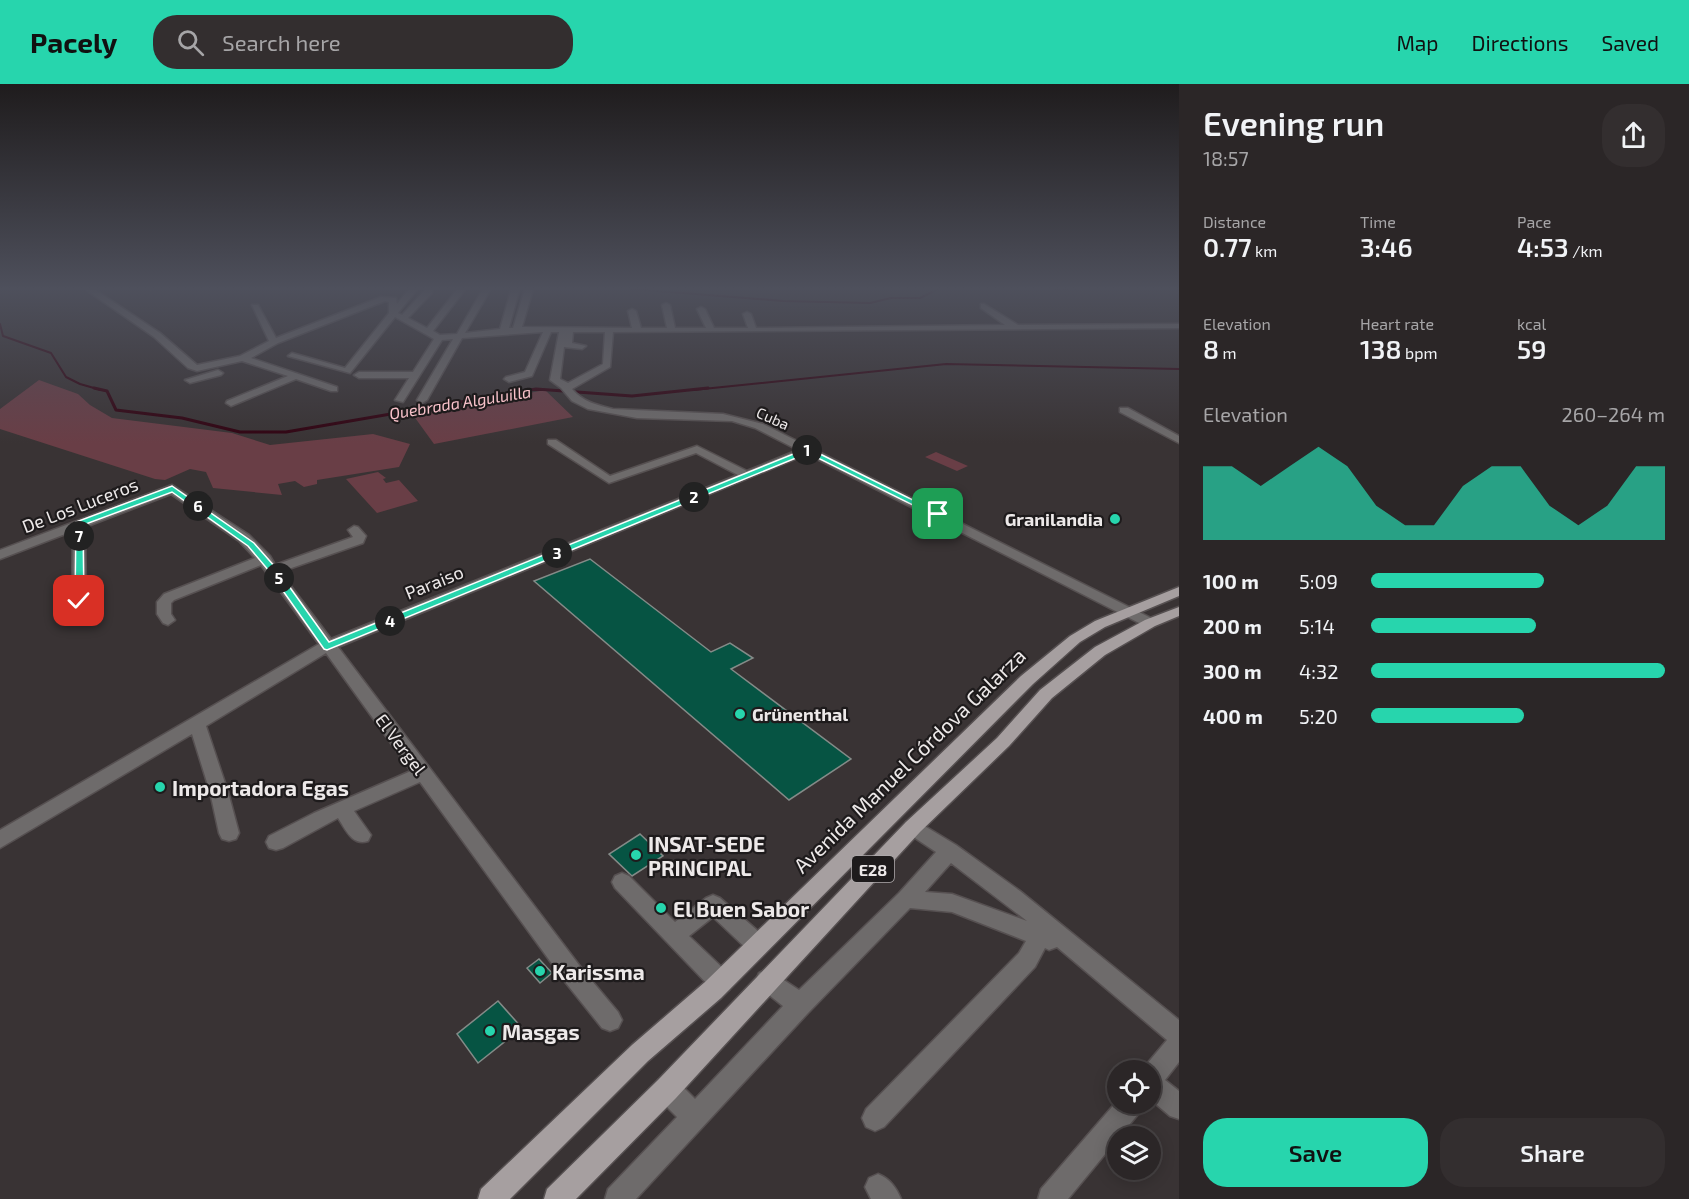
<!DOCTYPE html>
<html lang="en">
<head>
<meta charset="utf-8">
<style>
	:root { --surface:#2b2627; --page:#332e2f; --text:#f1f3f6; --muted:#a6a5a7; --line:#474344; --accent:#27d5ad }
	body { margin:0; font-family:"Exo 2",sans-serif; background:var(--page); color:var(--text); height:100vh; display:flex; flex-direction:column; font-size:22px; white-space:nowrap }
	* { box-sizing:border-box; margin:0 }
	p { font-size:20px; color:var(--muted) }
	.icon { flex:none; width:33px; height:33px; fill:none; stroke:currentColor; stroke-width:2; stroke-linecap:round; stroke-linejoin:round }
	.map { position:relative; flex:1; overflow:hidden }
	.sheet { display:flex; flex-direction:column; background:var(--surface); width:510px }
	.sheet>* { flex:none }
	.tools { position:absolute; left:1107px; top:976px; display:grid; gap:12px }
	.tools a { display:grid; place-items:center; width:54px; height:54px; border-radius:50%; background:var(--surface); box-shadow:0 3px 15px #0003,0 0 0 2px var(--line); font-size:30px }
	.pin { position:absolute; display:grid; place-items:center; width:51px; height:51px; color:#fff; margin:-26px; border-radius:12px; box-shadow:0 3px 9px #0006 }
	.km { position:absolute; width:30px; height:30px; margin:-15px; border-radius:50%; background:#222; color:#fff; font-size:16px; line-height:30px; text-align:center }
	.round { display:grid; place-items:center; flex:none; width:63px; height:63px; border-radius:24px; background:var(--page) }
	.headline { display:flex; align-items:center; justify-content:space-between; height:102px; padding:0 24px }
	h1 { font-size:33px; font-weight:600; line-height:45px }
	.figures { display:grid; grid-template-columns:repeat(3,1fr); gap:9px; height:102px; padding:6px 24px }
	.figures div { display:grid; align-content:center }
	.figures b { font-size:26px; font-weight:600 }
	.figures small { font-size:16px; font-weight:400 }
	.figures p { font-size:16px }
	.chart { height:168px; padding:12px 24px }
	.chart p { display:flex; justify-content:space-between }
	.chart svg { width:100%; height:108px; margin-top:6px; fill:var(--accent); opacity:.7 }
	.action { display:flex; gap:12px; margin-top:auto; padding:12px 24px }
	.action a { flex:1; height:69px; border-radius:24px; background:var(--accent); color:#111; font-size:24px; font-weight:600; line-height:69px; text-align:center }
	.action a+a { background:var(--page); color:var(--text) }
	ul { padding:0 24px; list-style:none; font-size:20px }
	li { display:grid; grid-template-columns:96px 72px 1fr; align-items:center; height:45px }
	li i { height:15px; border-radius:8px; background:var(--accent) }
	header { display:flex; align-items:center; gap:36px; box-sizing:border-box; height:84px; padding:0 30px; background:var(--accent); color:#111 }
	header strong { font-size:28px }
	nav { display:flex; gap:33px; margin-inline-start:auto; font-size:21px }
	.search { width:420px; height:54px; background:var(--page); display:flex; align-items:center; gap:15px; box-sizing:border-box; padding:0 21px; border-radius:24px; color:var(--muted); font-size:22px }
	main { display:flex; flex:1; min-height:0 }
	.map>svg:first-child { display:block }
	.green { fill:#693e46 }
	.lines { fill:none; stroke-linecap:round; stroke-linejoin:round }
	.stream-far1 { stroke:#310311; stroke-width:2 }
	.stream { stroke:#310311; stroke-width:3 }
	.building { fill:#065443; stroke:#848b88; stroke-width:1.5 }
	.street-casing { stroke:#565051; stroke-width:3 }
	.primary-casing { stroke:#565051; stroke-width:3 }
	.street { fill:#6e6b6b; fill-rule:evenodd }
	.primary { fill:#a69fa0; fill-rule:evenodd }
	.route { fill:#27d5ad; stroke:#fff; stroke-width:1.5 }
	.poi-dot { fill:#27d5ad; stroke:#1e1b1c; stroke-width:2 }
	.labels { text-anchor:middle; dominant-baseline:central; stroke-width:4.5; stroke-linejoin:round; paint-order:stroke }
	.far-street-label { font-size:15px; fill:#ede9e9; stroke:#1e1b1c }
	.far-water-label { font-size:16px; font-style:italic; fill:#f8c2ca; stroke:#1e1b1c }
	.shield { fill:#1e1b1c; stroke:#afabac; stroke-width:1.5 }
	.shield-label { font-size:16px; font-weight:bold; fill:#ede9e9 }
	.street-label { font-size:18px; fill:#ede9e9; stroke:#1e1b1c }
	.poi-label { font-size:18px; font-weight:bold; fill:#ede9e9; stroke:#1e1b1c; text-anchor:end }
	.near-street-label { font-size:21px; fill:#ede9e9; stroke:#1e1b1c }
	.near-poi-label { font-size:21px; font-weight:bold; fill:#ede9e9; stroke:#1e1b1c; text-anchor:start }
</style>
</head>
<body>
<header>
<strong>Pacely</strong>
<div class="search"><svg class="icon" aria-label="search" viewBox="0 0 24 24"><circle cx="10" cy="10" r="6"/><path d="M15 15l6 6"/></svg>Search here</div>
<nav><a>Map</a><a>Directions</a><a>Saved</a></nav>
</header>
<main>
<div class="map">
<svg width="1179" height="1115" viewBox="0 0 1179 1115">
	<rect width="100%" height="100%" fill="#393334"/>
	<path class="green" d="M 39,296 L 78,310 L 90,321 L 112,334 L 232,349 L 270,361 L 373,350 L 410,360 L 399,383 L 317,396 L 317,400 L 304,403 L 295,397 L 278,400 L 282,411 L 213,404 L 206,388 L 190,385 L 165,396 L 155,395 L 0,345 L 0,325 Z
		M 545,306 L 573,333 L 434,360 L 413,331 Z
		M 936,368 L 968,382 L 957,387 L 925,373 Z
		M 378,388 L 386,394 L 383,395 L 386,399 L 399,396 L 418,417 L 377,429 L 346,395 Z"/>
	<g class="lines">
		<path class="stream-far1" d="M 608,203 L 783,217 L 870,219 L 891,214 L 920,214 L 942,203
			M 971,203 L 991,203
			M 1046,203 L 1055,205 L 1156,203 L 1179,205
			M 0,240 L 3,252 L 51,269 L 66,293 L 80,300 L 101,306
			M 531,306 L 547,306
			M 693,306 L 946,280 L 1179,285"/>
		<path class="stream" d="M 94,304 L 107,307 L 116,326 L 182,334 L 240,348 L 286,348 L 536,305 L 632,312 L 708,304"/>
	</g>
	<path class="building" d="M 590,475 L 711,568 L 730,559 L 753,574 L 731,585 L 851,675 L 789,716 L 534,497 Z
		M 640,750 L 663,772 L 632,792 L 609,770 Z
		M 539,875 L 552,889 L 540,899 L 527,884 Z
		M 498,917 L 522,944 L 478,979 L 457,950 Z"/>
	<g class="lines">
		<defs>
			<path id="street" d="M 82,203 L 91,203 L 160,249 L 197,281 L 240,272 L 269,257 L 252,221 L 258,221 L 276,254 L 381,213 L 396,214 L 397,220 L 411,203 L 419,203 L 398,229 L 402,231 L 426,205 L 432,205 L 432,209 L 408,234 L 427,244 L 459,203 L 467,203 L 433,247 L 440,251 L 457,250 L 484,203 L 492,203 L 465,249 L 500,245 L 512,203 L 520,203 L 509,244 L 513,244 L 525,205 L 528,203 L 533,205 L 522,243 L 632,244 L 628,227 L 632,225 L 636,227 L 641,244 L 667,244 L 662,221 L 666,219 L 670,221 L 675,244 L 706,244 L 697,225 L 701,223 L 705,225 L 714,244 L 748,244 L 743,230 L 747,228 L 751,230 L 756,244 L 1005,241 L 981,224 L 981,220 L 984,220 L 1018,241 L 1179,240 L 1179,244 L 613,248 L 610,283 L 572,305 C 583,318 597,321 613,325 L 723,330 L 763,340 L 1155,536 L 1157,539 L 1155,542 L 1145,542 L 807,370 L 338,563 L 582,885 L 618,928 L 622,936 L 618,944 L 610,947 L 602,944 L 566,899 L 420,698 L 354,727 L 371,751 L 368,757 C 352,762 346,746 338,734 L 283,764 L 276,766 L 269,764 L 266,758 L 269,752 L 314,729 L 411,687 L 326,569 L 206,642 L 228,708 L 239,749 L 236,755 L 229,757 L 222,755 L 219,749 L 210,708 L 192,650 L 0,764 L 0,746 L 319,560 L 261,481 L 174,516 L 171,519 L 171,530 L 175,536 L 168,541 L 163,539 L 157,530 L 157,518 L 164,510 L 255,474 L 239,457 L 171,410 L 85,443 L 86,517 L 84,520 L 74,520 L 72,517 L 73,447 L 0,475 L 0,466 L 172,401 L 249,451 L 270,472 L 275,481 L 353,453 L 348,446 L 354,442 L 358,443 L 366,452 L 363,459 L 280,488 L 331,555 L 738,391 L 696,369 L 609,399 L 548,360 L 548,356 L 556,356 L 610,392 L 697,362 L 747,387 L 798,366 L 755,344 L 732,337 L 637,334 L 588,325 L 572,317 L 561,304 L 550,296 L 559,248 L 551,248 L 532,292 L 509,298 L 504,295 L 506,293 L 525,288 L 543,248 L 462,254 L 427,316 L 422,319 L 417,316 L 453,255 L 442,256 L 403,318 L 395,316 L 409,294 L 359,294 L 354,291 L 359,288 L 413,288 L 434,255 L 395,233 L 350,289 L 288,272 L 292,269 L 345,284 L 389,229 L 389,218 L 385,217 L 278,259 L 251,274 L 337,303 L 337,307 L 331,307 L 296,295 L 231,322 L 226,319 L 227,317 L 288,292 L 242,277 L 197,287 L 188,284 L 154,253 ZM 573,248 L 605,248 L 603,280 L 568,299 L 560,295 L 564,263 L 582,265 L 586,262 L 572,259 Z
				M 136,203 L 155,203 L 151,205 Z
				M 218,286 L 223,289 L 221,291 L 190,299 L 185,296 Z
				M 1120,324 L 1128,324 L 1179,352 L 1179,359 L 1120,328 Z
				M 913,735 L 956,761 L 1020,807 L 1179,936 L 1179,978 L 1165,996 L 1179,1007 L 1179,1035 L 1170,1032 L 1150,1015 L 1150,987 L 1141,987 L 1167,956 L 1057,863 L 1049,866 L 1045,864 L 1035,883 L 884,1043 L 875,1047 L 866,1043 L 862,1034 L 866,1025 L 1019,869 L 1026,857 L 952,828 L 910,824 L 808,929 L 636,1115 L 605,1115 L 608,1105 L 677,1033 L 658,1014 L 655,1005 L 658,996 L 667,993 L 676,996 L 695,1015 L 783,922 L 759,903 L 756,896 L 759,889 L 767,885 L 799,906 L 899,809 L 936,768 L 906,748 L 904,743 L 906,738 ZM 951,779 L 1027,837 L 952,810 L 925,808 Z
				M 622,789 L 629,792 L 675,838 L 706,814 L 713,811 L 720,814 L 766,854 L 769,861 L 766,868 L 758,871 L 750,868 L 713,833 L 689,852 L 729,890 L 732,898 L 729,906 L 721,909 L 713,906 L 615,804 L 612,798 L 615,792 Z
				M 1118,1016 L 1118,1020 L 1142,1020 L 1139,1029 L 1068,1115 L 1038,1115 L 1041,1105 Z
				M 878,1090 C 890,1095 896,1103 901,1115 L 871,1115 L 865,1103 L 869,1094 Z"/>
			<path id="primary" d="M 1179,503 L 1179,512 L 1105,543 L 1080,558 L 1033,600 L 721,914 L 648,977 L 510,1115 L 478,1115 L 481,1105 L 632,961 L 705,898 L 1021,592 L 1070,552 L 1095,537 Z
				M 1179,523 L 1179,532 L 1155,542 L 1105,571 L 1052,614 L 1009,662 L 920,748 L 676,1014 L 576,1115 L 544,1115 L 547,1105 L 658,996 L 906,738 L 997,654 L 1040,606 L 1095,563 L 1145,536 Z"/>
		</defs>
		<use href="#street" class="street-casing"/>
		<use href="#primary" class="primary-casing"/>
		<use href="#street" class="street"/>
		<use href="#primary" class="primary"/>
	</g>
	<linearGradient id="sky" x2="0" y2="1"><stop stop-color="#1f1c1d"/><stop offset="0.57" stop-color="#4e505c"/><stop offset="1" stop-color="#4e505c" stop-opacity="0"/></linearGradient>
	<rect width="1179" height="359" fill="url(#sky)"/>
	<path class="route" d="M 808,364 L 941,430 L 935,432 L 808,369 L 327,566 L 324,565 L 269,487 L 248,462 L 172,408 L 83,441 L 84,517 L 79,520 L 75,517 L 76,438 L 172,402 L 254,459 L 276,484 L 329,558 Z"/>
	<g class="poi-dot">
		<circle cx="1115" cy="435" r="6"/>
		<circle cx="740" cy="630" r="6"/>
		<circle cx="160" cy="703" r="6"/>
		<circle cx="636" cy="771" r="6"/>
		<circle cx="661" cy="824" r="6"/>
		<circle cx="540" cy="887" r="6"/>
		<circle cx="490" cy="947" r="6"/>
	</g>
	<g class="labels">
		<g class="far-street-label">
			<text transform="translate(773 334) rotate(24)">Cuba</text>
		</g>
		<g class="far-water-label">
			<text transform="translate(460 318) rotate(-9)">Quebrada Alguluilla</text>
		</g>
		<rect class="shield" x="852" y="772" width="42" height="26" rx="4.5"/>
		<g class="shield-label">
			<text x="873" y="785">E28</text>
		</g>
		<g class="street-label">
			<text transform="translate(80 421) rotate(-21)">De Los Luceros</text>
			<text transform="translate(434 498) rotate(-22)">Paraiso</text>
			<text transform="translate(401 660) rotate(53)">El Vergel</text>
		</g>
		<g class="poi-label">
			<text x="1103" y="435">Granilandia</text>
			<text x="752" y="630" text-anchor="start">Grünenthal</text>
		</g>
		<g class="near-street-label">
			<text transform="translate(909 676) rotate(-44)">Avenida Manuel Córdova Galarza</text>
		</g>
		<g class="near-poi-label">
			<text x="172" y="703">Importadora Egas</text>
			<text x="648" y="759">INSAT-SEDE<tspan x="648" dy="24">PRINCIPAL</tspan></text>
			<text x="673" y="824">El Buen Sabor</text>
			<text x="552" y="887">Karissma</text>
			<text x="502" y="947">Masgas</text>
		</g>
	</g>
</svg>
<div class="tools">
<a><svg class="icon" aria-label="locate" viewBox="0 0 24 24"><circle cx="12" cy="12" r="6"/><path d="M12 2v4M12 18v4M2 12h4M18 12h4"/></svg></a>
<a><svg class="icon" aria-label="layers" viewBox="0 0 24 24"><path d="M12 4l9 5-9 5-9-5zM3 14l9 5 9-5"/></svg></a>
</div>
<div class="pin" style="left:938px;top:430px;background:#1e9e55"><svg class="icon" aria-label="arrive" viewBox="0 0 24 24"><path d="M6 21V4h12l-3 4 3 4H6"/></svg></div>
<div class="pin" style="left:79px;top:517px;background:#d93025"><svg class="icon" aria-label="check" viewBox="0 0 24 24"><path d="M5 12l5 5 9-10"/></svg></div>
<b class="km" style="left:807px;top:366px">1</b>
<b class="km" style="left:694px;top:413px">2</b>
<b class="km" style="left:557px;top:469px">3</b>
<b class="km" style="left:390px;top:537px">4</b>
<b class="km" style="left:279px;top:494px">5</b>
<b class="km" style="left:198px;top:422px">6</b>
<b class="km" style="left:79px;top:452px">7</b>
</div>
<section class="sheet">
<div class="headline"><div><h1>Evening run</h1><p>18:57</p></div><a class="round"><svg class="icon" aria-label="share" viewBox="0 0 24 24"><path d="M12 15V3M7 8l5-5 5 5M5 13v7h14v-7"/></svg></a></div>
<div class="figures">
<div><p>Distance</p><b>0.77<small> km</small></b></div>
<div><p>Time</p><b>3:46</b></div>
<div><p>Pace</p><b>4:53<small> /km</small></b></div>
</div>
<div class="figures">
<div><p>Elevation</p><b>8<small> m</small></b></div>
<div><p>Heart rate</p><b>138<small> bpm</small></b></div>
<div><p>kcal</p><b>59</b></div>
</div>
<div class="chart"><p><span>Elevation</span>260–264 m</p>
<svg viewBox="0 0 160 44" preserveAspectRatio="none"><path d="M0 44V14L10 14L20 22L30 14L40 6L50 14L60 30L70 38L80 38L90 22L100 14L110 14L120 30L130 38L140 30L150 14L160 14V44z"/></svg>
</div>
<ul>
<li><b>100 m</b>5:09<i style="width:59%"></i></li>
<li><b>200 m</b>5:14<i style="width:56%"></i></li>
<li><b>300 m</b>4:32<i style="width:100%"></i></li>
<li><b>400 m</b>5:20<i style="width:52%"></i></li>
</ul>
<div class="action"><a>Save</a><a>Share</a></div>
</section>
</main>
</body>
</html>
